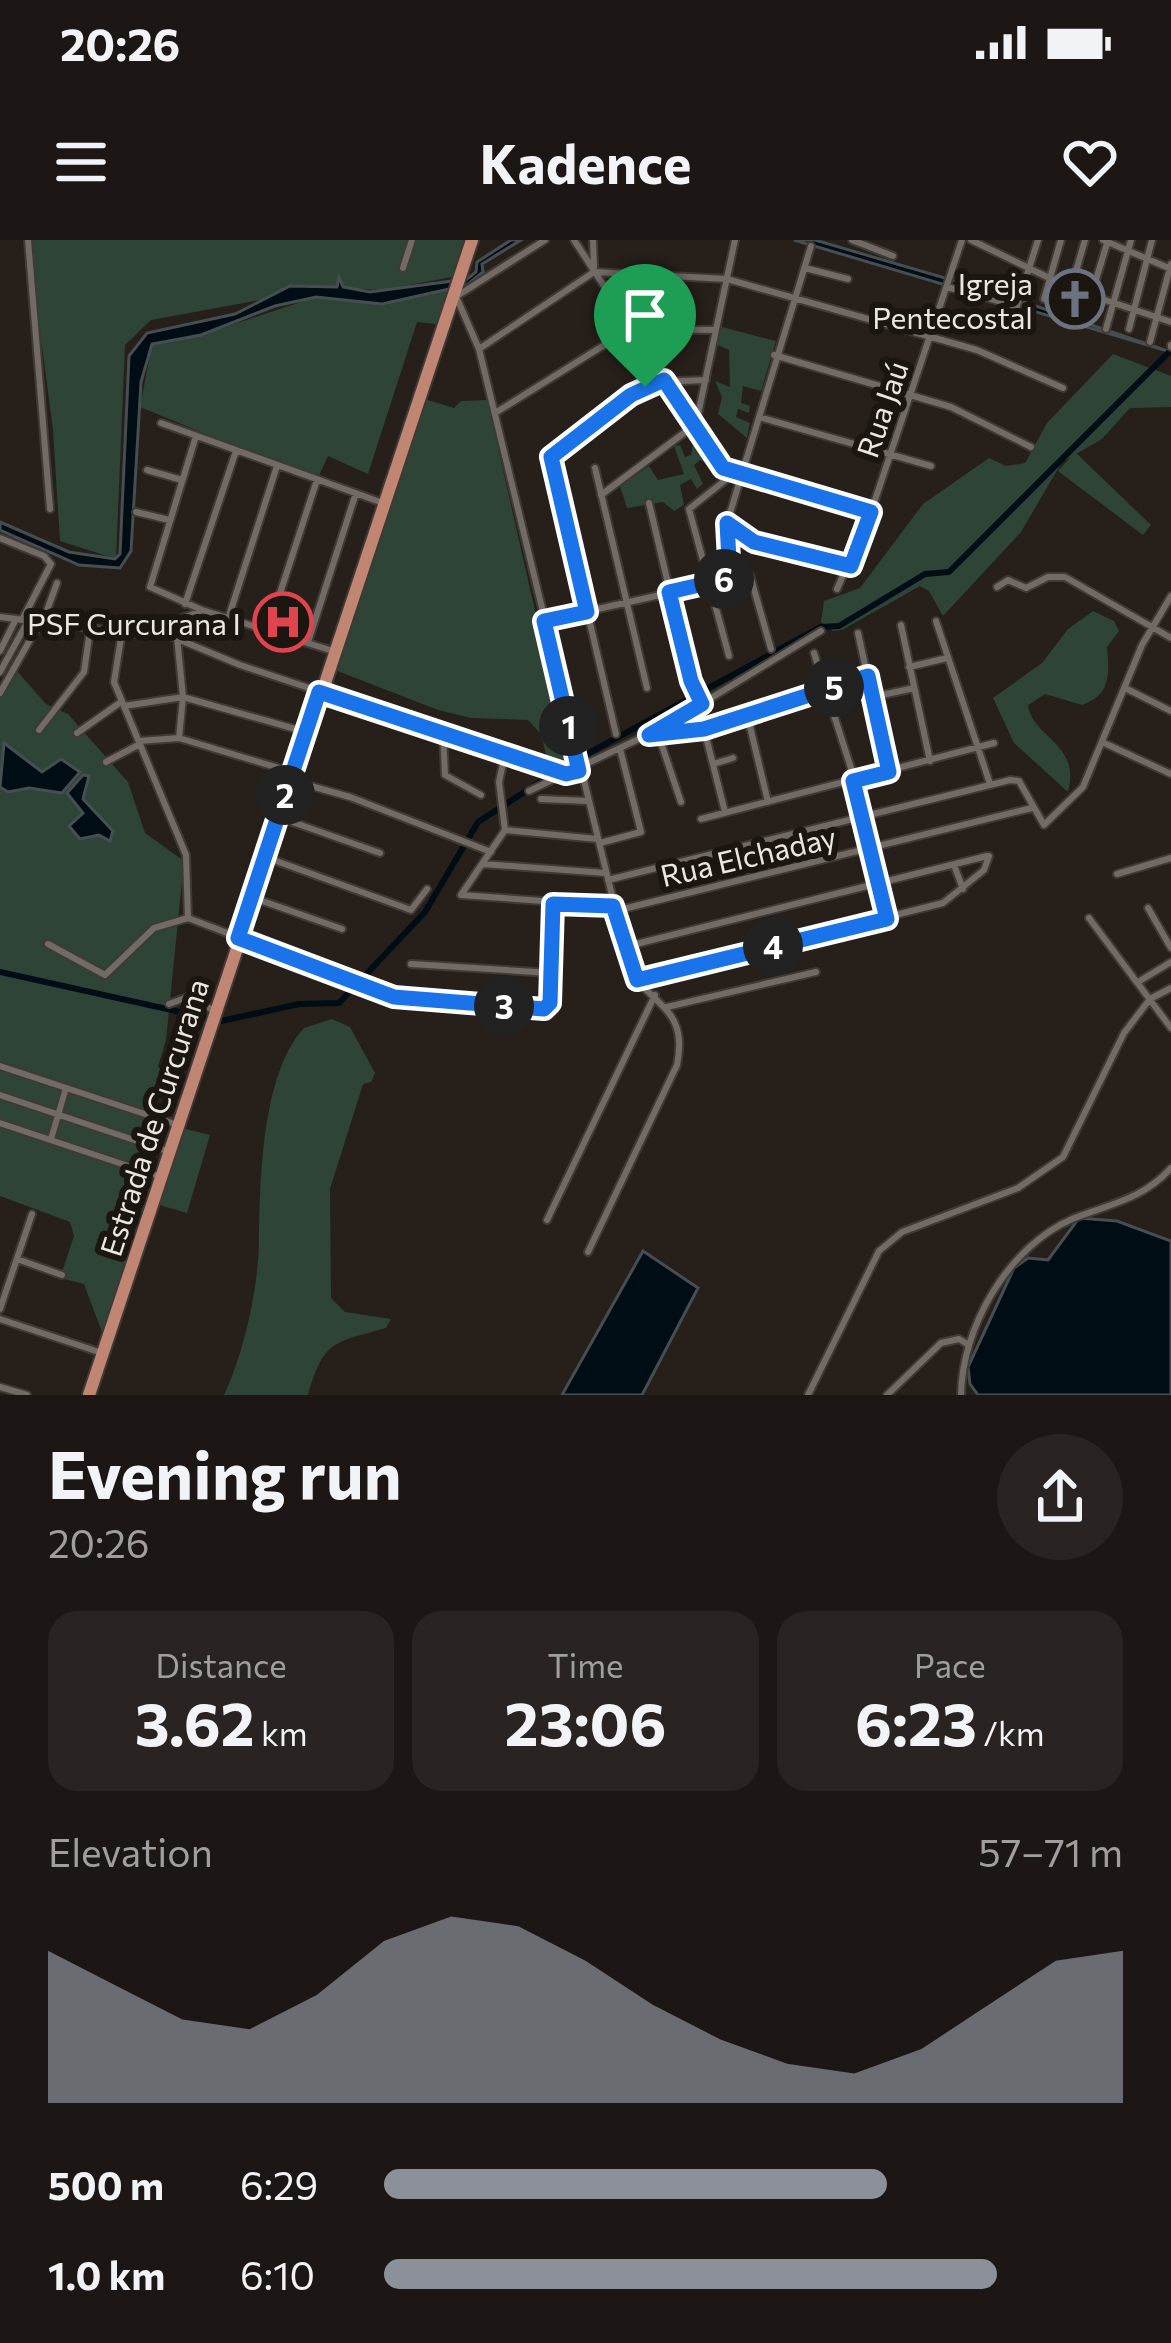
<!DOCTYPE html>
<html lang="en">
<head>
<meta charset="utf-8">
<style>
	:root { --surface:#1c1714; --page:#292422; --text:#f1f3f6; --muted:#a09fa0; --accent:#8c9099 }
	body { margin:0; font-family:Commissioner,sans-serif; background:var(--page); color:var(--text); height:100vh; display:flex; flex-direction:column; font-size:45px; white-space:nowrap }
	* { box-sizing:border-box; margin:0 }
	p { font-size:39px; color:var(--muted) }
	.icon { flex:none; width:66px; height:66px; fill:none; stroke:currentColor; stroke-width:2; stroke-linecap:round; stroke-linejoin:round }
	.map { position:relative; height:1155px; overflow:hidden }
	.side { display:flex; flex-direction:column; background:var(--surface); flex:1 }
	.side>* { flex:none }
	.pin { position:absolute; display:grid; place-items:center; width:102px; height:102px; color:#fff; margin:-123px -51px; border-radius:50% 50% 50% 0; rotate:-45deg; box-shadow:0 0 12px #0007 }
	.pin .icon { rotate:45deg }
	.km { position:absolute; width:60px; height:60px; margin:-30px; border-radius:50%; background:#222; color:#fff; font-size:33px; line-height:60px; text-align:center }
	.round { display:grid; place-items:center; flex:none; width:126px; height:126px; border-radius:63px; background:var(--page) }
	.headline { display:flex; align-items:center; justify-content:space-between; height:204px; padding:0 48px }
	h1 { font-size:66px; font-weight:700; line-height:90px }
	.stats { display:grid; grid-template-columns:repeat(3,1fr); gap:18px; height:204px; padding:12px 48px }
	.stats div { display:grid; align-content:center; border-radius:30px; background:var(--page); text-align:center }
	.stats b { font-size:60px; font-weight:700 }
	.stats small { font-size:33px; font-weight:400 }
	.stats p { font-size:33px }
	.chart { height:336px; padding:24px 48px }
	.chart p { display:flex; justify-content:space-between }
	.chart svg { width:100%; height:216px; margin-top:12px; fill:var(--accent); opacity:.7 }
	ul { padding:0 48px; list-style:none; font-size:39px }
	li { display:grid; grid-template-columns:192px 144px 1fr; align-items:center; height:90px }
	li i { height:30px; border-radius:15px; background:var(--accent) }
	.status { display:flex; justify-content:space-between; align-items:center; height:84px; padding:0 60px; background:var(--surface); direction:ltr }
	.status svg { height:33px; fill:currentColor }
	header { display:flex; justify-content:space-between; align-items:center; height:156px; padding:0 48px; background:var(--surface); font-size:54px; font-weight:700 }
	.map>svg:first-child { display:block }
	.green { fill:#2e4437 }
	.water { fill:#000d14; stroke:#464e52; stroke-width:3 }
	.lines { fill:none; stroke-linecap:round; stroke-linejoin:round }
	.canal { stroke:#000d14; stroke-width:6 }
	.street-casing { stroke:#3f3a36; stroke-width:10 }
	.primary-casing { stroke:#3f3a36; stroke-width:16 }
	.street { stroke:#726a64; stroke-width:6 }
	.primary { stroke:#c18673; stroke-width:12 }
	.route-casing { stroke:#fff; stroke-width:24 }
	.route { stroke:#1a73e8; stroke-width:15 }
	.labels { text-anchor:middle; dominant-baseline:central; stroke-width:12; stroke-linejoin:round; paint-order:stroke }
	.poi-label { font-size:30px; fill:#ebe7e3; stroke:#1c1611; text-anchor:end }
	.street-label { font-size:30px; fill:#ebe7e3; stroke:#1c1611 }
</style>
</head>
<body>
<div class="status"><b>20:26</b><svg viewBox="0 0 49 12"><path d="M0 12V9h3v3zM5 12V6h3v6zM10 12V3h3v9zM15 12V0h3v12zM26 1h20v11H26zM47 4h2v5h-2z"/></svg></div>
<header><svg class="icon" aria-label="menu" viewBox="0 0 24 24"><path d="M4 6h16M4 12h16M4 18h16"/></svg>Kadence<svg class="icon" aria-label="heart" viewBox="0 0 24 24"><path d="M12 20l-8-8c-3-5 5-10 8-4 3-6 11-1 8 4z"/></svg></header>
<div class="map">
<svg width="1171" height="1155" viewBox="0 0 1171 1155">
	<rect width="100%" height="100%" fill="#261f1a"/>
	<path class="green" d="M 28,0 L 468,0 L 457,36 L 382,50 L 290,46 L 260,60 L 151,80 L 125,105 L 116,319 L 60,301 L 53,190 Z
		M 450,44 L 436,84 L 417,82 L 368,234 L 328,216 L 317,240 L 140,167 L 152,104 L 201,95 L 316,57 L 382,64 Z
		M 718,86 L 776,101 L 761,151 L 743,146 L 741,163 L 750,166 L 749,173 L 738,169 L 736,177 L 750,183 L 747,198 L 718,174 L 722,157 L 715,141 L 730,147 L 729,110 L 715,104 Z
		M 1113,114 L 1171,136 L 1171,167 L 1130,168 L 1102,199 L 1062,222 L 1021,292 L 943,376 L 929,351 L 920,346 L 842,390 L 833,391 L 821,382 L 824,361 L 860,348 L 923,264 L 989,218 L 1006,226 L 1025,223 L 1047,183 Z
		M 421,158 L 454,168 L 461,161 L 487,160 L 570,524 L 548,522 L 541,494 L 528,480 L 471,478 L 438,470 L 335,430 Z
		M 695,194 L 714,221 L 708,225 L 700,220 L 694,225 L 703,244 L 697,249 L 691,239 L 680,245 L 684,265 L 674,271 L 663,262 L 627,268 L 620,246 L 649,226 L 658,240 L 684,234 L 674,206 L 680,205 L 685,217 L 691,215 Z
		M 1075,212 L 1151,285 L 1143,295 L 1058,231 Z
		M 1093,371 L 1114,381 L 1119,391 L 1107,407 C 1109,432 1112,455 1082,465 L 1045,454 L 1028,465 C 1032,498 1081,502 1068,552 L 1014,503 L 993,458 L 1042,423 L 1068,389 Z
		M 16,430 L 46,464 L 68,474 L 128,542 L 145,593 L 184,621 L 166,800 L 158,827 L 165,832 L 156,842 L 132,1003 L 103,1095 L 84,1044 L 60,1038 L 74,996 L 70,982 L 0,956 L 0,455 Z
		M 332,779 L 350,787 L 375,833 L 371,842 L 363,844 L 330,949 L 331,1058 L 345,1072 L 391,1079 L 386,1088 C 333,1103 324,1100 308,1155 L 224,1155 C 244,1113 258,1049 259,1002 C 260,943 261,834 304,788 Z
		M 178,887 L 210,895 L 187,973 L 152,963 Z"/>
	<path class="water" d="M 511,0 L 521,0 L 482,24 L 483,32 L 467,45 L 382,64 L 316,57 L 275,66 L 201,95 L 152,104 L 141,142 L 131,311 L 120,328 L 79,325 L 0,290 L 0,282 L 69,312 L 115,319 L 120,314 L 129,116 L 147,93 L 235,74 L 290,46 L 337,47 L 339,37 L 343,47 L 370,52 L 467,39 L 476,32 L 477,22 Z
		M 794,0 L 815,0 L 1006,56 L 1016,52 L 1021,61 L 1171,112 Z
		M 4,503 L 42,532 L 61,519 L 80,532 L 62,553 L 29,548 L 8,552 L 0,547 Z
		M 83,535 L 89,536 L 83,559 L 113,591 L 110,601 L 99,595 L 80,599 L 69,586 L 83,573 L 67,553 Z
		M 1079,978 L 1117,981 L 1171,1001 L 1171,1155 L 978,1155 L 970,1144 L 968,1127 L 1014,1028 L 1028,1018 L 1048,1020 Z
		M 643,1011 L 698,1048 L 642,1155 L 562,1155 Z"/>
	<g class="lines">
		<path class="canal" d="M 0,732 L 221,781 L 299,764 L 339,763 L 425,672 L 478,582 L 565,526 L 821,387 L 839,386 L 925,334 L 949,332 L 1171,110"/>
		<defs>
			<path id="street" d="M 28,0 L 50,269
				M 574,0 L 723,228 L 871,272
				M 593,0 L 594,28
				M 852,0 L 893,16
				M 971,0 L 1072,49 L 1171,82
				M 1103,0 L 1171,29
				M 403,28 L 412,0
				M 805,28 L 848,39
				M 947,47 L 1017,66 L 1038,0
				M 455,54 L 479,109 L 628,721 C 643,766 690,762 677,825 L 588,1012
				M 457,56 L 545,0
				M 1044,59 L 1061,0
				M 1063,76 L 1085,0
				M 1083,83 L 1108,0
				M 1106,89 L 1131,0
				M 1129,89 L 1152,0
				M 1150,102 L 1171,24
				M 1171,107 L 1171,105
				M 479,109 L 594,32 L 727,39 L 977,110 L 1063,148
				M 774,115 L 951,167 L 1031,207
				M 495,173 L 630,89 L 716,90
				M 759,177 L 931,226
				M 161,183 L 383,263
				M 196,196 L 150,347 L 202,370 L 333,411
				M 595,228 L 647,448
				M 147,230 L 182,240
				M 601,255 L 696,184 L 735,0
				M 649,263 L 691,441 L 701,462
				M 136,272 L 169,280
				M 727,283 L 754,301 L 851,326
				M 0,298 L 44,316 L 51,324 L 22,380
				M 730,338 L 727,283 L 811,6
				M 997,347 L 1008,340 L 1026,348 L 1048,337 L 1065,337 L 1171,398
				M 837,349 L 871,272 L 962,0
				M 185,364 L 236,211
				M 0,377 L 139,394 L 199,372
				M 228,379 L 277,226
				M 544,381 L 750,335 L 771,409
				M 936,381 L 990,544
				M 42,384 L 57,343
				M 901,385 L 930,521
				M 156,390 L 240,425 L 561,532
				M 268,390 L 317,240
				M 122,392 L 114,442 L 186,615 L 188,678
				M 858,393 L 888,530
				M 177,397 L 183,457 L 179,498
				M 308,402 L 356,253
				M 0,411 L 16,379
				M 814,413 L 851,528 L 887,678
				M 729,416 L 689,269 L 733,234
				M 909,427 L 947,418
				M 0,432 L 28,381
				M 1125,448 L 1171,471
				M 0,453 L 39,384
				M 873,457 L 914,448
				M 124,466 L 183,457 L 306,492
				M 747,474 L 768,562
				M 704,489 L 725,572
				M 39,490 L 84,432 L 90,390
				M 443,492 L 445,535 L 481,555
				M 77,493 L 121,462
				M 616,494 L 551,217 L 655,142 L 706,140
				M 653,495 L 704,489 L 868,436
				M 659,497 L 681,562
				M 139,501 L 179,498 L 292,532
				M 1102,502 L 1171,534
				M 506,510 L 499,542 L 505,590 L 461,655 L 613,666
				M 106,522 L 140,504
				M 713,524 L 733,518
				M 293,541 L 350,557 L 491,612
				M 529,551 L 662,488 L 821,391
				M 541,559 L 588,561
				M 281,578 L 380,613
				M 701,579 L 994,503
				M 505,590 L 597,599
				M 600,603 L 641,592 L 620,509
				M 268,618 L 411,670 L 427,649
				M 483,624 L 605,633
				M 954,625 L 963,649
				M 1117,634 L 1171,618
				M 608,640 L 1010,540 L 1019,541 L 1044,585 L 1083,547 L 1142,405 L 1171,356
				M 254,658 L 342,689
				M 1148,668 L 1171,708
				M 615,671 L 1032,568
				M 188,678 L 394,757 L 544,769 L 550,763 L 553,664
				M 1089,678 L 1171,788
				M 48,704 L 105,735 L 154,688 L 188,678
				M 624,707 L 987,616
				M 411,724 L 551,733
				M 637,740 L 943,663 L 984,630 L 989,616
				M 1138,742 L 1171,722
				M 169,764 L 188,757 L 213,770
				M 667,767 L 816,732
				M 0,826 L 175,884
				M 0,855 L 167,911
				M 0,883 L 158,936
				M 51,899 L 66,848
				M 547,980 L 655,755
				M 17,1019 L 62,1035
				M 0,1069 L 32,974
				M 0,1079 L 102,1113
				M 0,1147 L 27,1155
				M 808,1155 L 879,1011 L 902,992 L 1018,948 L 1063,917 L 1124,793 L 1150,759 L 1171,748
				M 887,1155 L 941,1103 L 959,1099 L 969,1105
				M 961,1155 C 962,1087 1008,1007 1072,979 C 1109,964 1142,960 1171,928"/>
			<path id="primary" d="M 89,1155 L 472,0"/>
		</defs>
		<use href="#street" class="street-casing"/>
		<use href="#primary" class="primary-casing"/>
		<use href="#street" class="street"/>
		<use href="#primary" class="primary"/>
	</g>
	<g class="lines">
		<defs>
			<path id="route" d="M 664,140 L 723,228 L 871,272 L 851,326 L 754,302 L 727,283 L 730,338 L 669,352 L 691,441 L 702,464 L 649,495 L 704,489 L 868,436 L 889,532 L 853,541 L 887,679 L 637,740 L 613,666 L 553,664 L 550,763 L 544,769 L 394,757 L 238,698 L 319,452 L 566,534 L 579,531 L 544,381 L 587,372 L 551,217 L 631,155 Z"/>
		</defs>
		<use href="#route" class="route-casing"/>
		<use href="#route" class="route"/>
	</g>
	<defs>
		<symbol id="church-ring" viewBox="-11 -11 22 22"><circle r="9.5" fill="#1c1611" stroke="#6b7280" stroke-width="1.5"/><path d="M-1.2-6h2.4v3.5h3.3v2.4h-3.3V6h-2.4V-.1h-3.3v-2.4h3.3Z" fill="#6b7280"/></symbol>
		<symbol id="hospital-ring" viewBox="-11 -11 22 22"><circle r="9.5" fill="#1c1611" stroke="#e0444e" stroke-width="1.5"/><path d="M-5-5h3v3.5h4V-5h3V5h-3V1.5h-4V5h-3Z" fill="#e0444e"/></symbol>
	</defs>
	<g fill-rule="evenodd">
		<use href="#church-ring" x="1042" y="26" width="66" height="66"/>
		<use href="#hospital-ring" x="250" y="349" width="66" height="66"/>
	</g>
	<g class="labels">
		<g class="poi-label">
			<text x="1033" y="42">Igreja<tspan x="1033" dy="34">Pentecostal</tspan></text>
			<text x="241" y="382">PSF Curcurana I</text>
		</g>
		<g class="street-label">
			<text transform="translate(881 169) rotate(-71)">Rua Jaú</text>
			<text transform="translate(748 615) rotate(-13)">Rua Elchaday</text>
			<text transform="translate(153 877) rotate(-72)">Estrada de Curcurana</text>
		</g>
	</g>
</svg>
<div class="pin" style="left:645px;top:147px;background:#1e9e55"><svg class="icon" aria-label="arrive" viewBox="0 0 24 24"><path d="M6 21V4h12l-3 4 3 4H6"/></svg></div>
<b class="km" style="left:569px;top:486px">1</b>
<b class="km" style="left:285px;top:555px">2</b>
<b class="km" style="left:504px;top:766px">3</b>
<b class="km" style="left:773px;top:706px">4</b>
<b class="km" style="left:834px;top:447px">5</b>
<b class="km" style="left:724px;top:339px">6</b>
</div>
<section class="side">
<div class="headline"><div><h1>Evening run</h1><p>20:26</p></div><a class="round"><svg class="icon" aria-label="share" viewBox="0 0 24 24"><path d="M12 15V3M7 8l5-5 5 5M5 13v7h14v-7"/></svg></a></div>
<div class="stats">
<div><p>Distance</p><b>3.62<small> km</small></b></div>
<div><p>Time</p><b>23:06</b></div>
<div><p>Pace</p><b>6:23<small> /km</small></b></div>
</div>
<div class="chart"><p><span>Elevation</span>57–71 m</p>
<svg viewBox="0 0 160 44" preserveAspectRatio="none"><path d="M0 44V13L10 20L20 27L30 29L40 22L50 11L60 6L70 8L80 15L90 24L100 31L110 36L120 38L130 33L140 24L150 15L160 13V44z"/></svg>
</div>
<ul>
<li><b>500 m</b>6:29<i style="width:68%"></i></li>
<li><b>1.0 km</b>6:10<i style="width:83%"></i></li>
</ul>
</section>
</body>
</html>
